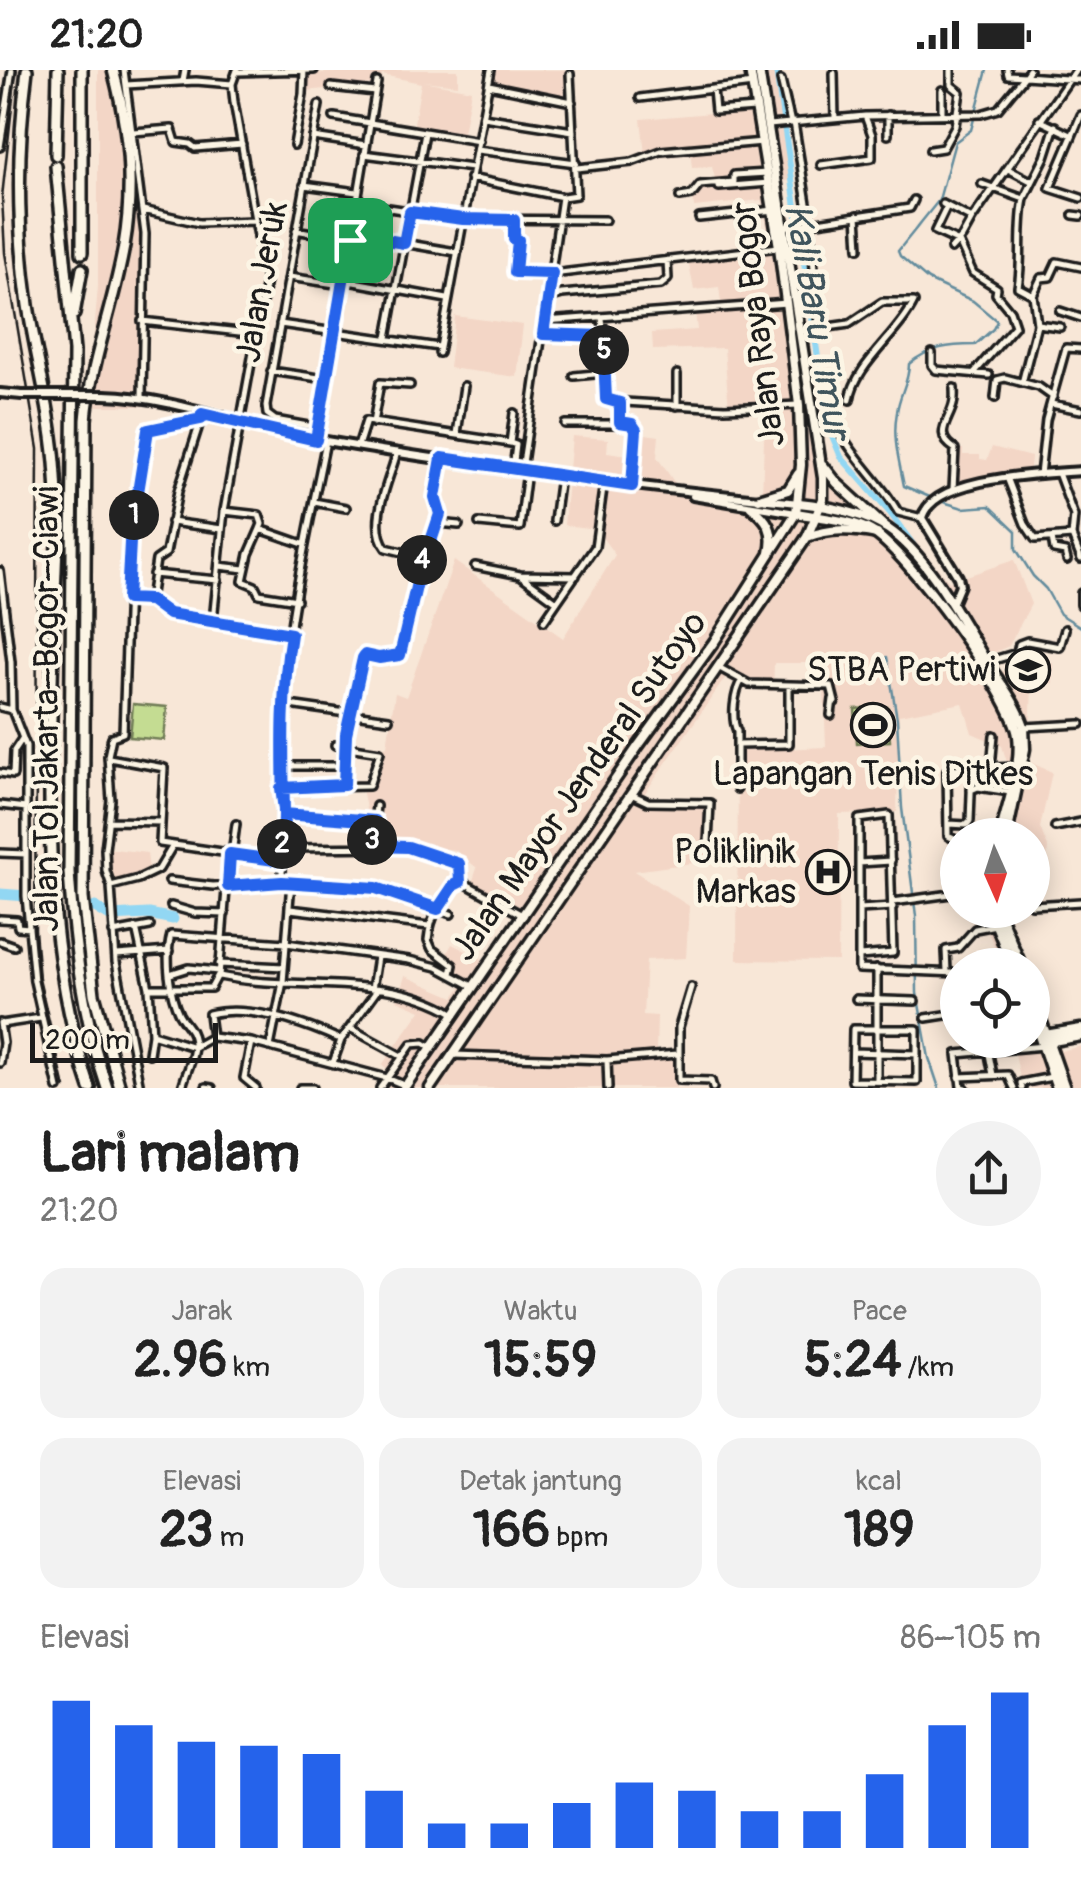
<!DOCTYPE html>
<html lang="id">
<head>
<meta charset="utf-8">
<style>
	:root { --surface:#fff; --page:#f2f2f2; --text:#222; --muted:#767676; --accent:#2563eb }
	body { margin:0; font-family:Pangolin,sans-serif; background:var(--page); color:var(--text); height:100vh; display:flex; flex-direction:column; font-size:38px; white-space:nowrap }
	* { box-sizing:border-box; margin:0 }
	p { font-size:32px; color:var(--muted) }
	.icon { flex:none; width:55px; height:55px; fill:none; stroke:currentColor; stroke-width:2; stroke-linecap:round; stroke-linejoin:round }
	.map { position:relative; height:1018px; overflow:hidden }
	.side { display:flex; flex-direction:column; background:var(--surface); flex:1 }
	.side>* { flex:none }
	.needle { width:65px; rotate:177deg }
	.buttons { position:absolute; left:940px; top:748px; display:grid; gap:20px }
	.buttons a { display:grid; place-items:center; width:110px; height:110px; border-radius:50%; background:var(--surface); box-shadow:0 5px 25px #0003; font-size:50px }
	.scale { position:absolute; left:30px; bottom:25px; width:188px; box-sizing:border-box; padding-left:10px; border:5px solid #1c1c1c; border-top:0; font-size:28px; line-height:35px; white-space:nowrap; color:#1c1c1c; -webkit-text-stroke:8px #fcf5e5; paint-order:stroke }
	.pin { position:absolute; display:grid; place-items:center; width:85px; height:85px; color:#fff; margin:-42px; border-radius:20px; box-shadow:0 5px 15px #0006 }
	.km { position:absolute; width:50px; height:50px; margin:-25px; border-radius:50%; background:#222; color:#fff; font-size:28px; line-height:50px; text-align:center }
	.round { display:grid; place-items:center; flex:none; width:105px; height:105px; border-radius:52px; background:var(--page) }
	.overview { display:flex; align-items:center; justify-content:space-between; height:170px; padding:0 40px }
	h1 { font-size:55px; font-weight:800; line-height:75px }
	.metrics { display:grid; grid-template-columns:repeat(3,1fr); gap:15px; height:170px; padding:10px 40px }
	.metrics div { display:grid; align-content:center; border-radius:25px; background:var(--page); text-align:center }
	.metrics b { font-size:50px; font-weight:800 }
	.metrics small { font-size:28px; font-weight:400 }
	.metrics p { font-size:28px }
	.chart { height:280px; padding:20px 40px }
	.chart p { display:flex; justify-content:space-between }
	.chart svg { width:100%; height:180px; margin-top:10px; stroke:var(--accent); stroke-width:6 }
	.status { display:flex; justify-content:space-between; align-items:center; height:70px; padding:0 50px; background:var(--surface); direction:ltr }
	.status svg { height:28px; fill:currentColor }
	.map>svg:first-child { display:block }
	.built { fill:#f3d6c6 }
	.green { fill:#c4dc92; stroke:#707c57; stroke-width:2.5 }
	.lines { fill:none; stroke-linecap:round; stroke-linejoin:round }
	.stream { stroke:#638c9d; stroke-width:2.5 }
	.canal { stroke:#92d7f3; stroke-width:6 }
	.river { stroke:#92d7f3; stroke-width:11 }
	.minor-casing { stroke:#1c1c1c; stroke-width:12 }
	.tertiary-casing { stroke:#1c1c1c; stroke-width:14 }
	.primary-casing { stroke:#1c1c1c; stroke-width:15 }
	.trunk-casing { stroke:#1c1c1c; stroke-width:15 }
	.motorway-casing { stroke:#1c1c1c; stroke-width:16 }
	.minor { stroke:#fcf5e5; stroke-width:5 }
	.tertiary { stroke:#fcf5e5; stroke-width:6 }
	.primary { stroke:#fcf5e5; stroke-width:8 }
	.trunk { stroke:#fcf5e5; stroke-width:8 }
	.motorway { stroke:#fcf5e5; stroke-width:9 }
	.tram { stroke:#1c1c1c; stroke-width:2.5 }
	.tertiary-bridge-casing { stroke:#1c1c1c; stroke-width:14; stroke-linecap:butt }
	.tertiary-bridge { stroke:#fcf5e5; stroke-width:6 }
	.route-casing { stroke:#fff; stroke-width:20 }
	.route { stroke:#2563eb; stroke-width:12 }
	.labels { text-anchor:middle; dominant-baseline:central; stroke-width:9; stroke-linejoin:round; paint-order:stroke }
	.street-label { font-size:35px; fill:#1c1c1c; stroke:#fcf5e5 }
	.poi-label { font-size:35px; fill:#1c1c1c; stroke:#fcf5e5; text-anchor:end }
	.water-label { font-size:38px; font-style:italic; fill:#3f545c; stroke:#fcf5e5 }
</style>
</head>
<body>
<div class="status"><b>21:20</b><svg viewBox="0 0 49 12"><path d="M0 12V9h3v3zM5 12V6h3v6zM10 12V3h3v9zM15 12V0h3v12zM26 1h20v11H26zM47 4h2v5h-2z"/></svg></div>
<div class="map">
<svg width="1081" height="1018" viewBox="0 0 1081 1018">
	<rect width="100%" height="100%" fill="#f8e7d7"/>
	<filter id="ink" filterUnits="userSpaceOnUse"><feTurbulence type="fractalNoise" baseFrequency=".01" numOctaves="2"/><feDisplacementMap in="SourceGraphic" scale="20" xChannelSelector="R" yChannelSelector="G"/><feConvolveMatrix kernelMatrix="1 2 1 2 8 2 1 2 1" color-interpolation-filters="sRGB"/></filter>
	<g filter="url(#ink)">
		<path class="built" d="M 98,0 L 118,0 L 133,85 L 143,166 L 144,336 L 88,336 L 98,216 Z
			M 358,0 L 458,0 L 458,15 L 423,11 L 471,20 L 462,68 L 413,59 L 421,13 L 382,5 L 382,13 L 306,21 L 305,5 Z
			M 493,0 L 568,0 L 564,29 L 491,14 Z
			M 743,0 L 774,0 L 795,109 L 778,113 L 817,361 L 837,410 L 903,457 L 949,512 L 1014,490 L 1031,534 L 1009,576 L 988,585 L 999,603 L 1022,593 L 1053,593 L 1053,613 L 1032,615 L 1029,692 L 1052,702 L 1040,758 L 1048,777 L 1045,817 L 1033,815 L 1032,765 L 994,765 L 1009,699 L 1002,676 L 972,663 L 963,633 L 899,645 L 897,742 L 839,744 L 838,891 L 737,890 L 738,681 L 826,677 L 823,593 L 774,593 L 773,621 L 742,618 L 726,607 L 638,733 L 708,738 L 707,791 L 634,801 L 689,836 L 686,888 L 646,890 L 643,945 L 657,946 L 656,981 L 673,982 L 676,1018 L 383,1018 L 394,1003 L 382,995 L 421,940 L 397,930 L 405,906 L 454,927 L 467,909 L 442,892 L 452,874 L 484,890 L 516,842 L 473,821 L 471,816 L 477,798 L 455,780 L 372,772 L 363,723 L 374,683 L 387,676 L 395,623 L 406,627 L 454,491 L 563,568 L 615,485 L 596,459 L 564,455 L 572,366 L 608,369 L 607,382 L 628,385 L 631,362 L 659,366 L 657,387 L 679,419 L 762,426 L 765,340 L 729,339 L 724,278 L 653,280 L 652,263 L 697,260 L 695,241 L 722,240 L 719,217 L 694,220 L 688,189 L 690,184 L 771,178 L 762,130 L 694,137 L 691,116 L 716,112 L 712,97 L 692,98 L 690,79 L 645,84 L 641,49 L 748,40 Z
			M 455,246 L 523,255 L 517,307 L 449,298 Z
			M 992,377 L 1031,387 L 1029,407 L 951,412 L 953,379 L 963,379 L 963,385 L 980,385 L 980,389 L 987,390 Z
			M 106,778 L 147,783 L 149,800 L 124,810 L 110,812 Z
			M 1005,840 L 1017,875 L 1025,895 L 1003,895 L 978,841 Z
			M 1033,913 L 1061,981 L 1081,976 L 1081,1018 L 1022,1018 L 1014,979 L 990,981 L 989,970 L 1032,970 Z"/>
		<path class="green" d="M 133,634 L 167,637 L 164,670 L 130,667 Z
			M 888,637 L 890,671 L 857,673 L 855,639 Z"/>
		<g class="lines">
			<path class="stream" d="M 932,428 L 904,416 C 899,390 892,368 897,342 C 899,325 909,312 909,294 C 929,277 950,275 975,275 L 993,259 L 997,251 L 973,231 L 928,210 L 900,186 L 898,181 L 939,130 L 955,72 L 971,60 L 987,0
				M 940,431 L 963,438 L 990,436 L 1016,461 L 1016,479 L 1033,506 L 1046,519 L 1060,544 L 1081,557
				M 887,587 L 897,649 L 902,738 L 916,846 L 917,923 L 929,988 L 939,1018"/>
			<path class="canal" d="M 776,0 L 828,356 L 841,387 L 890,443 L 932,500"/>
			<path class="river" d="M 0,824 L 27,826
				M 95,837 L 110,846 L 149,844 L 173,849"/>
			<defs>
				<path id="minor" d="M 124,0 L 145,164 L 142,327
					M 1007,0 L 1008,5 L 1025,6 L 1029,0
					M 237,2 L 314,0
					M 834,3 L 835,49
					M 781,10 L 791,53
					M 183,11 L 185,0
					M 126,15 L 196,11 L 232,14
					M 489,15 L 572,32
					M 331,17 L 375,22
					M 713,19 L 715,41 L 755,38
					M 942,20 L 942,44
					M 640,28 L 753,14
					M 888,45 L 888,65
					M 1081,45 L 1050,118 L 1081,128
					M 334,47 L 479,71
					M 483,47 L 573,61
					M 1039,50 L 1071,65
					M 794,52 L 810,152 L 819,257
					M 769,55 L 865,46 L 981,44 L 998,39 L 1025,6 L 1081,10
					M 133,62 L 172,59 L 176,72 L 190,74 L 195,78 L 242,74
					M 313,67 L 366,75
					M 294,75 L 303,24 L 304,0
					M 0,77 L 12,0
					M 477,80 L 576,93
					M 930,80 L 943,78 L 955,56 L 960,22 L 951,15 L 951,0
					M 364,84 L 472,98
					M 821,95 L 872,88 L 872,65 L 865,46
					M 577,98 L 632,92 L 661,81 L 763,72
					M 1008,99 L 1031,111
					M 470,108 L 563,127 L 576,125 L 570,4
					M 982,114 L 1024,129 L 1045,87 L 1055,56
					M 304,115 L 357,122
					M 719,117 L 769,113
					M 680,127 L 692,125 L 700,115 L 734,112 L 734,105 L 768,103
					M 355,133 L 463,149 L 605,150
					M 943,134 L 972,149
					M 947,136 L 935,161 L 959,172 L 973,203 L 997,218 L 996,224 L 1010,241 L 1015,256 L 974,303
					M 143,140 L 199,153 L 254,151
					M 857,145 L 859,178
					M 1073,145 L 1081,146
					M 699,148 L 774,140
					M 514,150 L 514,169 L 518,169 L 515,202 L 552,203
					M 784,157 L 910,138 L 914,130
					M 296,160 L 349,170
					M 350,164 L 456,182
					M 951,179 L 962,167 L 972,149 L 1076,0
					M 552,204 L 779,177
					M 289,207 L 342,215
					M 343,210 L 447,229
					M 792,213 L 814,210
					M 1033,225 L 1041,208 L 1050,207 L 1057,192 L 1081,197
					M 549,228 L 562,224 L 661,215 L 668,209 L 667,190
					M 1060,241 L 1081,248
					M 602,247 L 608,331 L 725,338 L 799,335
					M 142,251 L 257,264
					M 545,251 L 787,233
					M 280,254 L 439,277
					M 1037,254 L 1060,257
					M 800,261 L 849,254 L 882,232 L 914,232 C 899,264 854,296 850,330
					M 543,264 L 603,265
					M 387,268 L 425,63
					M 439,283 L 491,0
					M 932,283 L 932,295 L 936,300 L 989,305
					M 271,301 L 326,309
					M 574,306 L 605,303
					M 1022,313 L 1037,254 L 1033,225 L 1018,217 C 1023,188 1018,159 1024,129
					M 995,328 L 997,310 L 1005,308 L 1039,317 L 1053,327
					M 620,333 L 621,352
					M 1051,334 L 1081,340
					M 677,336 L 677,304
					M 831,337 C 839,377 878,406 898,442 L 922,448
					M 373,353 L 380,313 L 410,315
					M 565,354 L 632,354 L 636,361 L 631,416
					M 319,358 L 275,350 L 267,344 L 266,336 L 319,35
					M 815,363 L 835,355
					M 457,364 L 464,316
					M 317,369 L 377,12
					M 358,376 L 366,351 L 510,373
					M 397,382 C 390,409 367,454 386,478 L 419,486
					M 513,399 L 516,375 L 510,373 L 514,343
					M 522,400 L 562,127
					M 1058,403 L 1074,446 L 1072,466 L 1081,489
					M 1040,405 L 1046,350 L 1066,278 L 1081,279
					M 1008,410 L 1025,454 L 1035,469 L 1072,466
					M 953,419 L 955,379 C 933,365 948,353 953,335 C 955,329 954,323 954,318
					M 314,432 L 346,438
					M 224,441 L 259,445 L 262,454 L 260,459 L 303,474
					M 554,451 L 560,406
					M 171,452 L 222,459
					M 438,453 L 459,455
					M 479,453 L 520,457 L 527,401
					M 260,459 L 249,484 L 243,511 L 255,516 L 259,524 L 297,530
					M 1052,468 L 1054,480 L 1065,482 L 1067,490
					M 419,486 L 421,476 L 430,474 L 439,444 L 435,427 L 442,389
					M 219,496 L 245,499
					M 475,496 L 520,505 L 557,532 L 595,477 L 604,412
					M 0,501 L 11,592 L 12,640 L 26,676 L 26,826 L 34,911 L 58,1018
					M 153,504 L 218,510
					M 520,505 L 576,506
					M 1081,523 L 1081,535
					M 127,529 L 150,530 L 169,543 L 291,564
					M 150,530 L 156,490 L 166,483 L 178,421 L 203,343
					M 213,551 L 224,441 L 266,211 L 234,32 L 232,14 L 237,0
					M 544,551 L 557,532
					M 987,592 L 1017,583 L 1019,574 L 1027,571 L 1060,577 L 1065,559
					M 718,597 L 749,614 L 831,616 L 835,632
					M 282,634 L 389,649
					M 0,637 L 12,640
					M 831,645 L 833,629
					M 1024,657 L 1081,654
					M 737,675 L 789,674 L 789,615
					M 109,688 L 164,698 L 160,773 L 229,783 L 219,906 C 295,922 386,901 455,944
					M 282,696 L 344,696
					M 991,697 L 994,665
					M 0,703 L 13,705 L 14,681 L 22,669
					M 343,715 L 346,664 L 364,586 L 400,585 L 422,491 L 419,486
					M 281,718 L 369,716 L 380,682 L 335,675
					M 737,719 L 737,661 C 731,648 734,622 742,610
					M 971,720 L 978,717 L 1010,722
					M 631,724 L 648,732 L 710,733 L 708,773
					M 0,735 L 26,738
					M 284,744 L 375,751
					M 109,751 L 161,752
					M 949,754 L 967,755 L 970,751 L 972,698
					M 1055,757 L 1081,752
					M 958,771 L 948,766 L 947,700 L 1016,697
					M 371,776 L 376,736
					M 282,778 L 408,777 L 459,793 L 461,811
					M 0,783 L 26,784
					M 229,783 L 281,791
					M 232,784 L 236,754
					M 958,784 L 955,793 L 958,796
					M 859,793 L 891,791
					M 950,807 L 958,807
					M 169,811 L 213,816 L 282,812 L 376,818 L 451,844
					M 461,811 L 524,846
					M 282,812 C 283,751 278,689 283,628 C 289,542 309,456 326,371
					M 111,816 L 138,809 L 159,799 L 172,777
					M 893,832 L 958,823
					M 1032,835 L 1081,832
					M 171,836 L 195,843 L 225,844
					M 290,839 L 429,856
					M 859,839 L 893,837
					M 0,849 L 17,850 L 18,857 L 29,858
					M 136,858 L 149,918 L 152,964
					M 113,863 L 150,856
					M 0,871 L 14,876
					M 117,885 L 169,881
					M 860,886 L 893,883 L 889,745 L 859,749 L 859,899 L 958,903
					M 219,894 L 284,897
					M 877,899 L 877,1011
					M 947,901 L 946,880 L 958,878 L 975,859 L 996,855
					M 170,904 L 189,898 L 218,901
					M 451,904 L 453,895 L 432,879 L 428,870 C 430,848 442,823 461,811
					M 691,917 L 679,957 L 679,1010 L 711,1011 L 713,1018
					M 150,918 L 211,918 L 218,905
					M 372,919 L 377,887
					M 856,929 L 915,931
					M 926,948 L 958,943
					M 0,953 L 3,973 L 0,993
					M 1,954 L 41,948
					M 350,958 L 403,987
					M 853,959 L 917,959 L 917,1012 L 852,1011 Z
					M 212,967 L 209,944 C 249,934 305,954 341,970
					M 251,972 L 244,1008 L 256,1018
					M 194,977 L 212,967 L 251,972 L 387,1008 L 406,1016
					M 270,977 L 283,912 L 291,812
					M 988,979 L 993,1005
					M 853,982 L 917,984
					M 149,984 L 152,964 L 194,977
					M 454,985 L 607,990 L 608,1018
					M 607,990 L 678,984
					M 333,993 L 341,970 L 378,919
					M 959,1007 L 1008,1005 L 1014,1018
					M 206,1017 L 212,1018
					M 140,1018 L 116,892 L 111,816 L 106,801 L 105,779 L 111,730 L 108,686 L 112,667 L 123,663 L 129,486 L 146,364 L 154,358 L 201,349
					M 182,1018 C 185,1003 195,988 194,972 C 192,958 185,955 179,944 C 169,924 165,886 171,865 L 286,873 L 409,890 L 437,897 L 474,917
					M 300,1018 L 313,1018
					M 380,1018 L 412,974 L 424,973 L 432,978
					M 965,1018 L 961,1017 L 957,984 L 1044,976
					M 1022,1018 L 1021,1013 L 1052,1007"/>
				<path id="tertiary" d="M 0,323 L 22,325
					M 105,325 C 176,327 244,357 314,369 C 475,397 637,417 799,433
					M 693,426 L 796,443
					M 952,534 L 960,515 L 958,507 L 922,448 C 933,406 1043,404 1081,401"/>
				<path id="primary" d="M 799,433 C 827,436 864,443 888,459 C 931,488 962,553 989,596 C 1002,615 1017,635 1024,656 L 1025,679 L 1007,765
					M 796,443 C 820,448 850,449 871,461 C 907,481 1013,627 1018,666 C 1022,697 1007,735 1000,765
					M 990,840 L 1012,895
					M 998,840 L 1021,895
					M 1032,924 L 1065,1018
					M 1032,945 L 1057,1018
					M 1045,965 L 1081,959
					M 1047,972 L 1081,966"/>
				<path id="trunk" d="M 823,395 L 837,413 L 885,457
					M 759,429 L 788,420 L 798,404
					M 751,437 C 768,449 775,461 770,483
					M 807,467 C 831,458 852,459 877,464
					M 404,1018 L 639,675 L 714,572 L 796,443 L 801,395 L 799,335 L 779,177 L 750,0
					M 430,1018 L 807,467 L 823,429 L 823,408 L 759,0"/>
				<path id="motorway" d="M 27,0 C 17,77 17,158 28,235 C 37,293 53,348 56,407 C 59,452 56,499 54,544 C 50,703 38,864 90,1018
					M 82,0 L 82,183
					M 113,0 C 129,58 134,117 124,176 C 114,235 91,290 86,350 L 83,828 L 94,924 L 120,1018
					M 56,85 L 58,0
					M 56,96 L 74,281 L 69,802 C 74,876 83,947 107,1018
					M 74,244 L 82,199"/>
			</defs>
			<use href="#minor" class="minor-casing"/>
			<use href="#tertiary" class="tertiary-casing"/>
			<use href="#primary" class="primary-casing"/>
			<use href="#trunk" class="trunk-casing"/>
			<use href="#motorway" class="motorway-casing"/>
			<use href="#minor" class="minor"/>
			<use href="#tertiary" class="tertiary"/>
			<use href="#primary" class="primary"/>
			<use href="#trunk" class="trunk"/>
			<use href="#motorway" class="motorway"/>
			<path class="tram" d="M 16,0 L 2,127 L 5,183 L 38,379 L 35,860 L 39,909 L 65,1018"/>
			<defs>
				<path id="tertiary-bridge" d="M 22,325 L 105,325"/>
			</defs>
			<use href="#tertiary-bridge" class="tertiary-bridge-casing"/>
			<use href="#tertiary-bridge" class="tertiary-bridge"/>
		</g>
	</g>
	<g class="lines" filter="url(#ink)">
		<defs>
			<path id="route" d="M 350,170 L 316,370 L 202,344 L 201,349 L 148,360 L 130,472 L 127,529 L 150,530 L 169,544 L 291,564 C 281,625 283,683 284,744 C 284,760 281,775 282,791 L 230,784 L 228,816 L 282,812 L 376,818 L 438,839 L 454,815 L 460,812 L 459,794 L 408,777 L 371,776 L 375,751 L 284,744 L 284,740 L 281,718 L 344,715 L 346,664 L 363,588 L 365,585 L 379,588 L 400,585 L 422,491 L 418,486 L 421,476 L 430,474 L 440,444 L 435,427 L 442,388 L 632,416 L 636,360 L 632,354 L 620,352 L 620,333 L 606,329 L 603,266 L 543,264 L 552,203 L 515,202 L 518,170 L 514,169 L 514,150 L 463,149 L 410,142 L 404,173 L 350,164 L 350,170"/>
		</defs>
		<use href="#route" class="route-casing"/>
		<use href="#route" class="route"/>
	</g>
	<defs>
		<symbol id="university-ring" viewBox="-11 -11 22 22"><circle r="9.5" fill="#fcf5e5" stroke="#1c1c1c" stroke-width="1.5"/><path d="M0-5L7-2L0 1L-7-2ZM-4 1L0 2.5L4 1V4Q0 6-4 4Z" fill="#1c1c1c"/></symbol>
		<symbol id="stadium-ring" viewBox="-11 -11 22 22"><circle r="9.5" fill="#fcf5e5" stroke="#1c1c1c" stroke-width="1.5"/><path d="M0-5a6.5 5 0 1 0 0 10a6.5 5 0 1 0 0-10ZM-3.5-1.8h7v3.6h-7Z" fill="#1c1c1c"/></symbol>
		<symbol id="hospital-ring" viewBox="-11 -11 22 22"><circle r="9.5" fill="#fcf5e5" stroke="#1c1c1c" stroke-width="1.5"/><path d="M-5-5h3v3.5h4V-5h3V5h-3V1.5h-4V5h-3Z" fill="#1c1c1c"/></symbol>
	</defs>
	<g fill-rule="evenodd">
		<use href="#university-ring" x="1003" y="575" width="50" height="50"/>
		<use href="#stadium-ring" x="848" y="630" width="50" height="50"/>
		<use href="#hospital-ring" x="803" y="777" width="50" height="50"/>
	</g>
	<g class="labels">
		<g class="street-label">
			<text transform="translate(262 212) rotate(-80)">Jalan Jeruk</text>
			<text transform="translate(758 254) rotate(-97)">Jalan Raya Bogor</text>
			<text transform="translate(47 639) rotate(-90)">Jalan Tol Jakarta–Bogor–Ciawi</text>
			<text transform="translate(579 716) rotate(-55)">Jalan Mayor Jenderal Sutoyo</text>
		</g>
		<g class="poi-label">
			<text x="996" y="600">STBA Pertiwi</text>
			<text x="873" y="704" text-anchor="middle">Lapangan Tenis Ditkes</text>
			<text x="796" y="782">Poliklinik<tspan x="796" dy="40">Markas</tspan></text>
		</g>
		<g class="water-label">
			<text transform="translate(817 251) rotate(80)">Kali Baru Timur</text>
		</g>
	</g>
</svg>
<div class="buttons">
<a><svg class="needle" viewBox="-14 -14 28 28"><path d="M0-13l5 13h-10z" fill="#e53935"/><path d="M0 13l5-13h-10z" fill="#767676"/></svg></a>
<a><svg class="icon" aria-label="locate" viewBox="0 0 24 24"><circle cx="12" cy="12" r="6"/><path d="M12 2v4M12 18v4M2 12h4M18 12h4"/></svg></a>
</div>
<div class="scale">200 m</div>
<div class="pin" style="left:350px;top:170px;background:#1e9e55"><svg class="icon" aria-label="arrive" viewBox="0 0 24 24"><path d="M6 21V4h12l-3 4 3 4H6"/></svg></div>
<b class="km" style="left:134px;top:445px">1</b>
<b class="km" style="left:282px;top:774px">2</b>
<b class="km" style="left:372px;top:770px">3</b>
<b class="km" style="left:422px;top:490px">4</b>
<b class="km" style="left:604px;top:280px">5</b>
</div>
<section class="side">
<div class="overview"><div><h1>Lari malam</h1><p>21:20</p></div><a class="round"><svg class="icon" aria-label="share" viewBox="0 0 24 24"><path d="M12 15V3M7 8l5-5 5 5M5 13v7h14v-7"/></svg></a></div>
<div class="metrics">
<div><p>Jarak</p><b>2.96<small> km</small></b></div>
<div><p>Waktu</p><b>15:59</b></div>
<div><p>Pace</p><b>5:24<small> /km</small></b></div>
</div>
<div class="metrics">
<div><p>Elevasi</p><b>23<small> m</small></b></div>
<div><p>Detak jantung</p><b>166<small> bpm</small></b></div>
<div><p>kcal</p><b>189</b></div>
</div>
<div class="chart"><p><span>Elevasi</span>86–105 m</p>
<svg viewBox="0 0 160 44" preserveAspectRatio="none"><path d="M5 44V8M15 44V14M25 44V18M35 44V19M45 44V21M55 44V30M65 44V38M75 44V38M85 44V33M95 44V28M105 44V30M115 44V35M125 44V35M135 44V26M145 44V14M155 44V6"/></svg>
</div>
</section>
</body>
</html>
